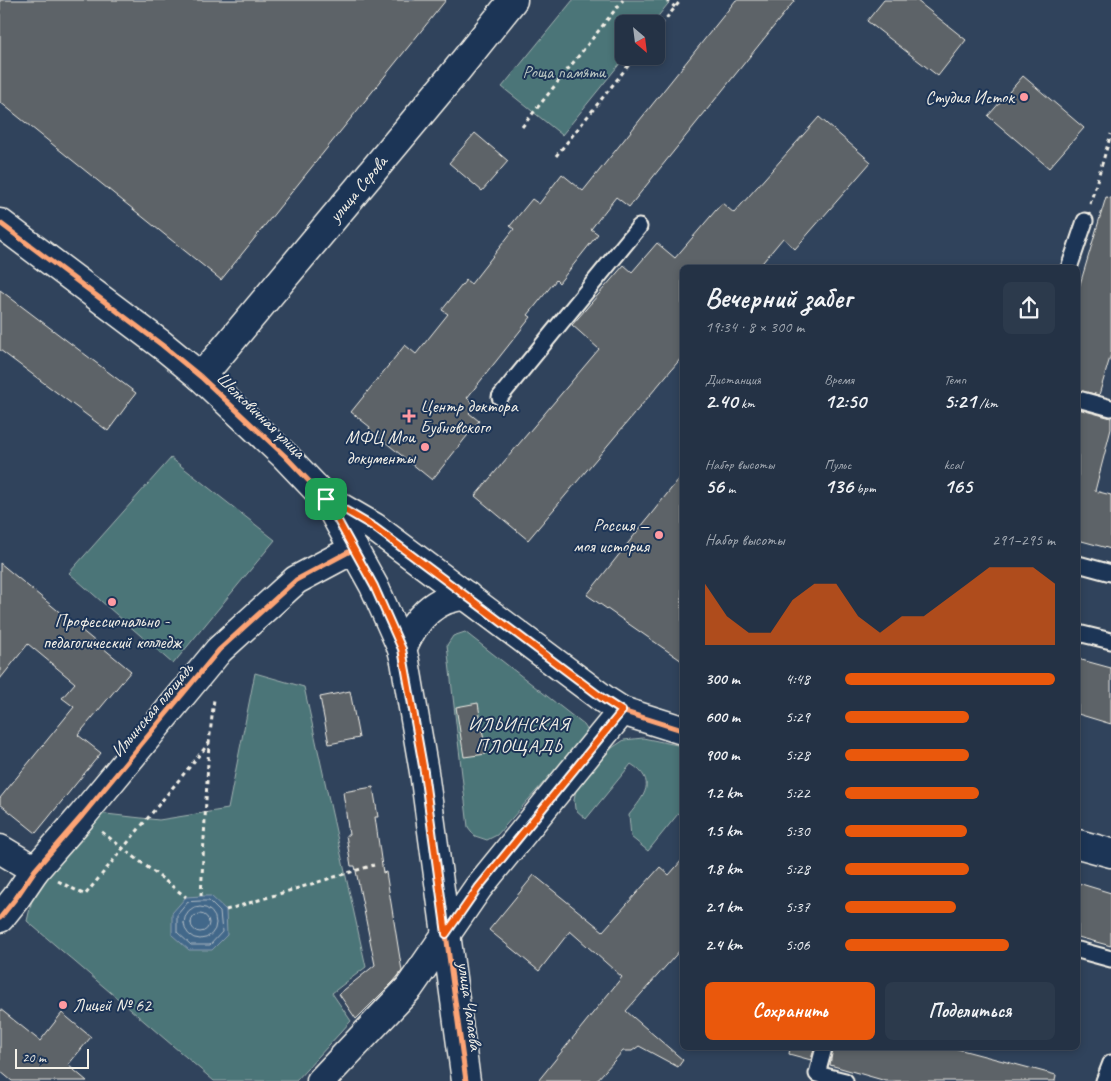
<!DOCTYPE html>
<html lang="ru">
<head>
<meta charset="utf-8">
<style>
	:root { --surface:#243245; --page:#2c3a4c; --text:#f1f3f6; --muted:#a3aab3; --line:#414d5e; --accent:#ea580c }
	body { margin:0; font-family:Caveat,sans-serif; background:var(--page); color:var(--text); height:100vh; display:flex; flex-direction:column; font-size:19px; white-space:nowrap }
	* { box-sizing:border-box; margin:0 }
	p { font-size:16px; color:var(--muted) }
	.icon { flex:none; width:28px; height:28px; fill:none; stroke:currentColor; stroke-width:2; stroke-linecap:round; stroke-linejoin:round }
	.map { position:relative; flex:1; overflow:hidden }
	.details { position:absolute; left:680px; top:265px; width:400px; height:785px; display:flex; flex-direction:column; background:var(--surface); border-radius:8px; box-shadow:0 2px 8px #0003,0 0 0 1px var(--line) }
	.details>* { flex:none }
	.needle { width:32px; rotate:152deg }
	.buttons { position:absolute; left:615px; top:15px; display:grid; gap:10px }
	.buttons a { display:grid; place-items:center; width:50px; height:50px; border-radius:8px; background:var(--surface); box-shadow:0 2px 8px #0003,0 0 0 1px var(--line); font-size:25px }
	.scale { position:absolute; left:15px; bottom:12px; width:74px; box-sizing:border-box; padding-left:5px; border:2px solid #f4f1e8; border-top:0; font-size:14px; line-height:18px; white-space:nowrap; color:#f4f1e8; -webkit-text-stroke:4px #1d3557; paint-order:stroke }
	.pin { position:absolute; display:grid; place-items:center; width:42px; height:42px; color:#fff; margin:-21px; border-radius:10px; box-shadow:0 2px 8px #0006 }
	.round { display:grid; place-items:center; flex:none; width:52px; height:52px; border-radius:8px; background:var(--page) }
	.headline { display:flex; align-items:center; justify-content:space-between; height:85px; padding:0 25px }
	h1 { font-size:28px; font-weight:800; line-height:38px }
	.stats { display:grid; grid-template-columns:repeat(3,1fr); gap:8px; height:85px; padding:5px 25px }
	.stats div { display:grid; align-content:center }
	.stats b { font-size:21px; font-weight:800 }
	.stats small { font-size:14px; font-weight:400 }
	.stats p { font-size:14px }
	.chart { height:140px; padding:10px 25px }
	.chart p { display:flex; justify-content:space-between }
	.chart svg { width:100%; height:90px; margin-top:5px; fill:var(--accent); opacity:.7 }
	.button { display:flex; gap:10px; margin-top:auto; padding:10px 25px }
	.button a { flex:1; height:58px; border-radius:8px; background:var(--accent); color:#fff; font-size:20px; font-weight:800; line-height:58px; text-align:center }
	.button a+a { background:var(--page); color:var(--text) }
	ul { padding:0 25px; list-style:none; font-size:16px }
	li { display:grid; grid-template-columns:80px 60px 1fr; align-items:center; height:38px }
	li i { height:12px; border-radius:6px; background:var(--accent) }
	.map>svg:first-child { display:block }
	.green { fill:#4b7478; stroke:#a0b2b0 }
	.water { fill:#43678a; stroke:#8a9eb0 }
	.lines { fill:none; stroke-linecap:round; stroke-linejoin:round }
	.shore { stroke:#adbac2; stroke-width:1 }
	.building { fill:#5d6368; stroke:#f4f1e8 }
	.lane-casing { stroke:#f4f1e8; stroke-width:19 }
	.street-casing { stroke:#f4f1e8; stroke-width:31 }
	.secondary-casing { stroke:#f4f1e8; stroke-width:31 }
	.path { stroke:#f4f1e8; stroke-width:3; stroke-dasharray:4 4; stroke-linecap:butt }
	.lane { stroke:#1d3557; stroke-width:15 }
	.street { stroke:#1d3557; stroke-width:28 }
	.secondary { stroke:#1d3557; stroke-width:28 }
	.cycleway-casing { stroke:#1d3557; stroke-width:8 }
	.cycleway { stroke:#fda474; stroke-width:5 }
	.route-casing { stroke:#fff; stroke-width:10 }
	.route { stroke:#ea580c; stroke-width:6 }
	.poi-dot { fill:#ff9aa2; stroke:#1d3557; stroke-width:2 }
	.labels { text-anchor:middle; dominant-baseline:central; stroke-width:4; stroke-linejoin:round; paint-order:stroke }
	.park-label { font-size:18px; fill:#b9c5c1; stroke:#1d3557 }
	.poi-label { font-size:18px; fill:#f4f1e8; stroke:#1d3557; text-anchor:end }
	.street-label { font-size:18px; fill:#f4f1e8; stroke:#1d3557 }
	.neighbourhood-label { font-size:19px; letter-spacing:1px; fill:#f4f1e8; stroke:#1d3557 }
</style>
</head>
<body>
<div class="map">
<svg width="1111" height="1081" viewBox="0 0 1111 1081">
	<rect width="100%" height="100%" fill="#30435c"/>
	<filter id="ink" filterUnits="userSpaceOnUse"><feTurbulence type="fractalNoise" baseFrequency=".02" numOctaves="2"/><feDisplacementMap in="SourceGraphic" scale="10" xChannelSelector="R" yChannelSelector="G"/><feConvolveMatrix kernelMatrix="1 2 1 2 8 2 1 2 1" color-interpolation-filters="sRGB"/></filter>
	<g filter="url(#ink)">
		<path class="green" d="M 573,0 L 671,0 L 652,24 L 624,24 L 624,56 L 626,56 L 562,135 L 502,87 Z
			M 171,458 L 275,540 L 173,664 L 69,573 Z
			M 465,632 L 584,725 L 588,731 L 584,737 L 497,835 L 487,840 L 475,836 L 468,827 L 447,645 L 453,636 Z
			M 255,673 L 304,687 L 366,967 L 332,993 L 351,1021 L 296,1081 L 214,1081 L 27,921 L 35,887 L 97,813 L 159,820 L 228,809 Z
			M 643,738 L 682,746 L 682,809 L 648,851 L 631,837 L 629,815 C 644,796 658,781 631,764 L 586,819 L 575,809 L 574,800 L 576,789 L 612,748 L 624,740 Z"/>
		<path class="water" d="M 201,896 L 211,896 L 226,910 L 227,935 L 212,950 L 189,950 L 172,935 L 172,913 L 186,897 Z"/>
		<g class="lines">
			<path class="shore" d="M 201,901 L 209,901 L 220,912 L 222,932 L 210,945 L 191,945 L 177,932 L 177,915 L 188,902 Z
				M184 923a16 16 0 1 1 32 0a16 16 0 1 1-32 0Z
				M191 923a9 9 0 1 1 18 0a9 9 0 1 1-18 0Z"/>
		</g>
		<path class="building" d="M 0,0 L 446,0 L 221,280 L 0,102 Z
			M 736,0 L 795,0 L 629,207 L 616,197 L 591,229 L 598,234 L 559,283 L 556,280 L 528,315 L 531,317 L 467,398 L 475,405 L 469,413 L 479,421 L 432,480 L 369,429 L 370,427 L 351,412 L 405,345 L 416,354 L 448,314 L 442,310 L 466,280 L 471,284 L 514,229 L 510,226 L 532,199 L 539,204 L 562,174 L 583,191 Z
			M 884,0 L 916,0 L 966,40 L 938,76 L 867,21 Z
			M 1023,76 L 1084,128 L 1049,168 L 988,116 Z
			M 819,117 L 871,162 L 795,249 L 783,238 L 758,268 L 682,268 L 682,357 L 528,540 L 475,496 L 599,349 L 572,325 L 624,265 L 632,272 L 657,243 L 675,258 L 722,203 L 734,213 Z
			M 475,133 L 508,161 L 482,191 L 449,163 Z
			M 1106,197 L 1111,198 L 1111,354 L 1099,395 L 1078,390 L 1078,291 Z
			M 0,290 L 136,393 L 108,431 L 0,350 Z
			M 1078,409 L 1111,418 L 1111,429 L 1095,491 L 1111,495 L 1111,549 L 1078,540 Z
			M 682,475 L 682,661 L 587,595 Z
			M 0,563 L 131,671 L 78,735 L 101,753 L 36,833 L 0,804 L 0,798 L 74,707 L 62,698 L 75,683 L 28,644 L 0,679 Z
			M 1078,659 L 1111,668 L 1111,724 L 1078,714 Z
			M 350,691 L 359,738 L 329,744 L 320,697 Z
			M 478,703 L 486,754 L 464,757 L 456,707 Z
			M 373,787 L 378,817 L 375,817 L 383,873 L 386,872 L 402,971 L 394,981 L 356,1019 L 339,994 L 375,965 L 355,866 L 351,866 L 346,835 L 349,835 L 343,792 Z
			M 682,860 L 682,948 L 626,1011 L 683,1060 L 678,1067 L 639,1046 L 632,1051 L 623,1051 L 596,1081 L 538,1081 L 622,977 L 570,931 L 539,971 L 489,930 L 534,875 L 603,931 L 660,867 L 669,875 Z
			M 1078,883 L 1111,893 L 1111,946 L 1078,937 Z
			M 0,1009 L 40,1041 L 62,1013 L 91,1037 L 68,1065 L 87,1081 L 12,1081 L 0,1071 Z
			M 790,1048 L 814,1048 L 811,1060 L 789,1054 Z
			M 833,1048 L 954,1048 L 1056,1075 L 1055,1081 L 886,1081 L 830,1065 Z"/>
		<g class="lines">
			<defs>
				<path id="lane" d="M 1069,268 L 1085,221
					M 500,397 L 639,227
					M 1078,399 L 1111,408
					M 1078,564 L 1111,573
					M 1078,633 L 1111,641
					M 1078,950 L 1111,959
					M 824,1048 L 817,1074 L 845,1081
					M 1104,1081 L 1111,1063"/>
				<g id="street">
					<path id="s1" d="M 201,377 L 457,70 L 513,0"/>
					<path d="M 326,499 L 374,527 L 605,700 L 622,711 L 682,730"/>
					<path d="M 402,649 C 414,621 434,596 467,596"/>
					<path d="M 1078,844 L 1111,853"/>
					<path d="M 0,849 L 35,870"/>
					<path d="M 0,918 L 16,898 L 35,870 L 82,816 L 219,650 L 296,580 L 354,549"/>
					<path d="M 321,1081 L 409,988 L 478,888 L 622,711"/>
				</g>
				<path id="secondary" d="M 0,223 L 162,345 L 201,377 L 285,456 L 326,499 L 374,586 L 402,649 L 405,661 L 424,772 L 466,1081"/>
			</defs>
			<use href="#lane" class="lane-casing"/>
			<use href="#street" class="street-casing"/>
			<use href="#secondary" class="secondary-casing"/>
			<path class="path" d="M 666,0 L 675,7
				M 656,31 L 681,0
				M 522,127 L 623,0
				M 556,156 L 636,56
				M 1090,204 L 1111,134
				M 102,832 L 186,897
				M 58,881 L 85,895 L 209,743
				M 201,896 L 209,743 L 214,699
				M 226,910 L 374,865"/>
			<use href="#lane" class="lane"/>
			<use href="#street" class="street"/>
			<use href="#secondary" class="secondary"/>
			<defs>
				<path id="cycleway" d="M 0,223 L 162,345 L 201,377 L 285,456 L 326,499 L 374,527 L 605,700 L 622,711 L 682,730
					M 326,499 L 374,586 L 402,649 L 424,772 L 466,1081
					M 0,918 L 16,898 L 35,870 L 82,816 L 219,650 L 296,580 L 354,549"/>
			</defs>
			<use href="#cycleway" class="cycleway-casing"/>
			<use href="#cycleway" class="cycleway"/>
		</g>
	</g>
	<g class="lines" filter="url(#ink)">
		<defs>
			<path id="route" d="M 326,499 L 374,527 L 605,700 L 622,711 L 478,888 L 446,934 L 424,772 L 402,649 L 374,586 Z"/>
		</defs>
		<use href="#route" class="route-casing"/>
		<use href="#route" class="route"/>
	</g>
	<g class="poi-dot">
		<circle cx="1024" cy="97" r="5"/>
		<path d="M406.5 408.5h5v5h5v5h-5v5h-5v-5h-5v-5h5z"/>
		<circle cx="425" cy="447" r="5"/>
		<circle cx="659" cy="535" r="5"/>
		<circle cx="112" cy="602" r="5"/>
		<circle cx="63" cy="1005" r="5"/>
	</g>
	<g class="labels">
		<g class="park-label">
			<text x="564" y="72">Роща памяти</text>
		</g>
		<g class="poi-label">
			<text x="1014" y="97">Студия Исток</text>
			<text x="420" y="406" text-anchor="start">Центр доктора<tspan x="420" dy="21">Бубновского</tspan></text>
			<text x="415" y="437">МФЦ Мои<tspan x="415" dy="21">документы</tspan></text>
			<text x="649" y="525">Россия —<tspan x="649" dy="21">моя история</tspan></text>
			<text x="112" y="621" text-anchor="middle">Профессионально -<tspan x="112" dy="21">педагогический колледж</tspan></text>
			<text x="73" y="1005" text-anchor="start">Лицей № 62</text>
		</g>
		<g class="street-label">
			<text stroke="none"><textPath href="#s1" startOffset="245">улица Серова</textPath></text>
			<text transform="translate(261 415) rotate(44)">Шелковичная улица</text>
			<text transform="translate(152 710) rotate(-50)">Ильинская площадь</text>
			<text transform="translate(470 1006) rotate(82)">улица Чапаева</text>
		</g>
		<g class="neighbourhood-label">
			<text x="519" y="724">ИЛЬИНСКАЯ<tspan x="519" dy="22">ПЛОЩАДЬ</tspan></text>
		</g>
	</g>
</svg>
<div class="buttons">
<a><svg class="needle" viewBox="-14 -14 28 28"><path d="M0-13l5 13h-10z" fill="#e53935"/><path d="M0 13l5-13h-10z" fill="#a3aab3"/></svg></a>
</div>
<div class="scale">20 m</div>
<div class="pin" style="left:326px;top:499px;background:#1e9e55"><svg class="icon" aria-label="arrive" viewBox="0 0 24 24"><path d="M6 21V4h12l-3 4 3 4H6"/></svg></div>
<section class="details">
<div class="headline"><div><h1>Вечерний забег</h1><p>19:34 · 8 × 300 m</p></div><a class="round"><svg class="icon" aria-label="share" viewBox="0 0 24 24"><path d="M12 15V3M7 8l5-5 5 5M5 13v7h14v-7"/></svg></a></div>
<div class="stats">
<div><p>Дистанция</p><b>2.40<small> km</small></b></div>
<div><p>Время</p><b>12:50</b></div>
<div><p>Темп</p><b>5:21<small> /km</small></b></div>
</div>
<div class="stats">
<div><p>Набор высоты</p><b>56<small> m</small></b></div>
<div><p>Пульс</p><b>136<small> bpm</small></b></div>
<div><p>kcal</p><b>165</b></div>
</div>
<div class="chart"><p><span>Набор высоты</span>291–295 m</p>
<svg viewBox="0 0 160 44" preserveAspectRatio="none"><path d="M0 44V14L10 30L20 38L30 38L40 22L50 14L60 14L70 30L80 38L90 30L100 30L110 22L120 14L130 6L140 6L150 6L160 14V44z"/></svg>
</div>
<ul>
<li><b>300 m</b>4:48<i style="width:100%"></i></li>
<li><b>600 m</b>5:29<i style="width:59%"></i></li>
<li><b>900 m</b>5:28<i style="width:59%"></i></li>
<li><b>1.2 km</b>5:22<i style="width:64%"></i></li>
<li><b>1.5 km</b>5:30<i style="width:58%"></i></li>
<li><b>1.8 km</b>5:28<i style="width:59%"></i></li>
<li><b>2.1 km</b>5:37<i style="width:53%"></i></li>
<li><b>2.4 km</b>5:06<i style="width:78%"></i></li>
</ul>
<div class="button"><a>Сохранить</a><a>Поделиться</a></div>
</section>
</div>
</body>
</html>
